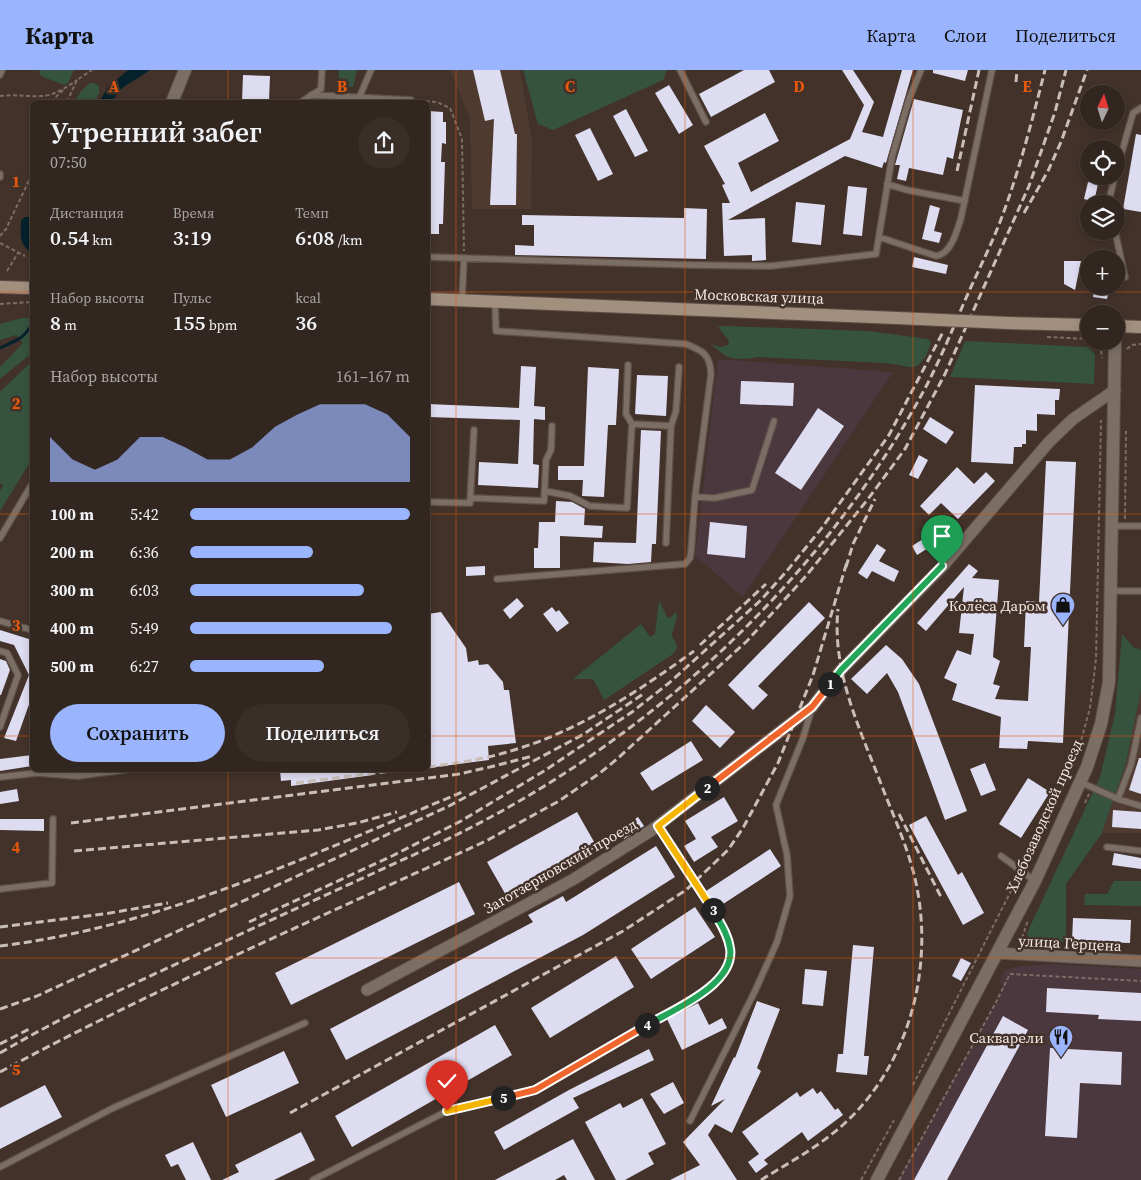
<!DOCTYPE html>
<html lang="ru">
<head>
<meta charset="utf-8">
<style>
	:root { --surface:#322620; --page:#3a2e29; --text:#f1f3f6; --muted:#a8a5a5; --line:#4d433e; --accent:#9ab5fd }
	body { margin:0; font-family:"Source Serif 4",serif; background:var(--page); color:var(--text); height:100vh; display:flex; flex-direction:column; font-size:19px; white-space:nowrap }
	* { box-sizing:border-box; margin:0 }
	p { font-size:16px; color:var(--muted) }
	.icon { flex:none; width:28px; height:28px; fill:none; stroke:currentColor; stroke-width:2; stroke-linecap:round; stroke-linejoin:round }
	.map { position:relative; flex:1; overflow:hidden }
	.details { position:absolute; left:30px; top:30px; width:400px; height:672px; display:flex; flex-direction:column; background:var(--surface); border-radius:8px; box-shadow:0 2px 8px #0003,0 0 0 1px var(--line) }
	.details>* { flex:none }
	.needle { width:32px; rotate:4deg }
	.tools { position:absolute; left:1080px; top:15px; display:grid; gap:10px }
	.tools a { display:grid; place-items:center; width:45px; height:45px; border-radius:50%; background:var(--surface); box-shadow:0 2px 8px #0003,0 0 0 1px var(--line); font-size:25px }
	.pin { position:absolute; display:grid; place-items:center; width:42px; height:42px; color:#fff; margin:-51px -21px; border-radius:50% 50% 50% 0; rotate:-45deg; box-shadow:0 0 5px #0007 }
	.pin .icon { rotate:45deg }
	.km { position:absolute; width:25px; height:25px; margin:-12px; border-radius:50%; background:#222; color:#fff; font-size:14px; line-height:25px; text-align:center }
	.round { display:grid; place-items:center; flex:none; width:52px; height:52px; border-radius:26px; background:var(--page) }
	.overview { display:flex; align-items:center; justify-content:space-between; height:85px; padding:0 20px }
	h1 { font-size:28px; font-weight:600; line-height:38px }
	.stats { display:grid; grid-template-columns:repeat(3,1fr); gap:8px; height:85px; padding:5px 20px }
	.stats div { display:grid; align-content:center }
	.stats b { font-size:21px; font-weight:600 }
	.stats small { font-size:14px; font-weight:400 }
	.stats p { font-size:14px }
	.chart { height:140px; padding:10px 20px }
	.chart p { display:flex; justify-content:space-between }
	.chart svg { width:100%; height:90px; margin-top:5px; fill:var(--accent); opacity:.7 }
	.action { display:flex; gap:10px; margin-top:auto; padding:10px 20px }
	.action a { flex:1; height:58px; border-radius:30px; background:var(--accent); color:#111; font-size:20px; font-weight:600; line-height:58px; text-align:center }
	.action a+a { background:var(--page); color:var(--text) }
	ul { padding:0 20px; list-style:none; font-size:16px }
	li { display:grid; grid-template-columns:80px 60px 1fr; align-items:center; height:38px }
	li i { height:12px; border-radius:6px; background:var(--accent) }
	header { display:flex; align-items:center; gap:30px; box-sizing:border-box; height:70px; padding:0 25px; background:var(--accent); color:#111 }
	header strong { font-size:24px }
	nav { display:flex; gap:28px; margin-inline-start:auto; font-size:18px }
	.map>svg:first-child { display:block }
	.commercial { fill:#4b373e }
	.built { fill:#4f3a2f }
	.green { fill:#36533f }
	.water { fill:#05212b }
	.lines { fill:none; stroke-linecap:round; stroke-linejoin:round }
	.stream { stroke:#05212b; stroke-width:3 }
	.building { fill:#dddcf0 }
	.service-casing { stroke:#5e4f48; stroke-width:8 }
	.minor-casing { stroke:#5e4f48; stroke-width:13 }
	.tertiary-casing { stroke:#5e4f48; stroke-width:14 }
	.secondary-casing { stroke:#5e4f48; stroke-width:14 }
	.path { stroke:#7b6c65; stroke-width:2; stroke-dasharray:4 2.5; stroke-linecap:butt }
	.service { stroke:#7b6f65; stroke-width:5.5 }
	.minor { stroke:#7b6f65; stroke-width:11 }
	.tertiary { stroke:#7b6f65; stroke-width:12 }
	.secondary { stroke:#a28f7e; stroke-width:12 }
	.rail { stroke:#cabeb8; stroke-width:3; stroke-dasharray:8 4; stroke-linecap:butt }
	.secondary-bridge-casing { stroke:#5e4f48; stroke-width:14; stroke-linecap:butt }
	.secondary-bridge { stroke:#a28f7e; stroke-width:12 }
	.split-1-casing { stroke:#fff; stroke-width:10 }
	.split-2-casing { stroke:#fff; stroke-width:10 }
	.split-3-casing { stroke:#fff; stroke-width:10 }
	.split-4-casing { stroke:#fff; stroke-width:10 }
	.split-5-casing { stroke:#fff; stroke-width:10 }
	.split-6-casing { stroke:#fff; stroke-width:10 }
	.split-1 { stroke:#22a559; stroke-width:6 }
	.split-2 { stroke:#f0652b; stroke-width:6 }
	.split-3 { stroke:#f5b400; stroke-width:6 }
	.split-4 { stroke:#22a559; stroke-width:6 }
	.split-5 { stroke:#f0652b; stroke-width:6 }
	.split-6 { stroke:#f5b400; stroke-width:6 }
	.grid { fill:none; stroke:#e8590c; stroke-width:1; stroke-opacity:0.55 }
	.labels { text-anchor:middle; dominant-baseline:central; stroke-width:5; stroke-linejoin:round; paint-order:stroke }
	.street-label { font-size:15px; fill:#f4e9e4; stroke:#42322a }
	.poi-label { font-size:15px; fill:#f4e9e4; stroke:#42322a; text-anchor:end }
	.grid-label { font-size:16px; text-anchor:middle; font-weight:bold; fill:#e8590c; stroke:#42322a; stroke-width:5; stroke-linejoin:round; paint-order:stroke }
</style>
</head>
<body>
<header>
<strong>Карта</strong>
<nav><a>Карта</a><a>Слои</a><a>Поделиться</a></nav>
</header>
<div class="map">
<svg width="1141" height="1110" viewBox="0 0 1141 1110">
	<rect width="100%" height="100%" fill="#42322a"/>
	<path class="commercial" d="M 718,289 L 893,302 L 743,527 L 695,486 Z
		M 1054,894 L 1141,899 L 1141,1110 L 899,1110 L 1003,920 L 1000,911 L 1005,900 L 1021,896 Z"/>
	<path class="built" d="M 450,0 L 520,0 L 532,71 L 531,139 L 472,139 L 470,48 Z
		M 1141,620 L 1141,763 L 1102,763 L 1126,693 Z"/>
	<path class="green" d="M 39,0 L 74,0 L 68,13 L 64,15 L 41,6 Z
		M 339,0 L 357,0 L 353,17 L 338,16 Z
		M 523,0 L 667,0 L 663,10 L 553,60 L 538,54 Z
		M 90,13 L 94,13 L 99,16 L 99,23 L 95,32 L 74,32 L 82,20 Z
		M 22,248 L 32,248 L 32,280 L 28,286 L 0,309 L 0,297 L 23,273 L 16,265 L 0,270 L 0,254 Z
		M 724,256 L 868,261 L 928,269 L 931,272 C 929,280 923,296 913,297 C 909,298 892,293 885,293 L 758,287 C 748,289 731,291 723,284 C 719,281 715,277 710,274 L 721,277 L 728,275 L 729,271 L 718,257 Z
		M 965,271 L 1088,277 L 1095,284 L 1094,314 L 950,307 Z
		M 32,291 L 32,389 L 0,441 L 0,421 L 3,415 L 0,413 L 0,322 Z
		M 659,530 L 667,547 L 670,548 L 676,542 L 677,547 L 672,564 C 673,574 682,573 673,584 L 604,630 L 593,609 L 573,609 L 641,554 L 650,567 L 655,564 Z
		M 1122,564 L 1133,577 L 1141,580 L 1141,620 L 1126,693 L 1102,763 L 1066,814 L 1066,872 L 1029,872 L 1027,863 L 1100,707 L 1115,644 Z
		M 1114,811 L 1141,811 L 1141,836 L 1084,835 L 1085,824 L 1107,824 Z"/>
	<path class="water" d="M 128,0 L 150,0 C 137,10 118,16 113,32 L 99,32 L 108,17 Z
		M 25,147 L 32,147 L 32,184 C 18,171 21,168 21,150 Z"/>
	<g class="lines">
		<path class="stream" d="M 0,278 C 15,271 24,269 32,254"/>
	</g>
	<path class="building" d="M 473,0 L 500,0 L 515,64 L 517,64 L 516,135 L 490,135 L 494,49 L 485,51 Z
		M 744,0 L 769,0 L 775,12 L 711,47 L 699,24 Z
		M 842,0 L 853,0 L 874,32 L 862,62 L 883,67 L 902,0 L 913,0 L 886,93 L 884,92 L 882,98 L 845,86 L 728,150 L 765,148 L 766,190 L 752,191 L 752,185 L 724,186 L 722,133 L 730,133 L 722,115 L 725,114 L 704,76 L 765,43 L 779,71 L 738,93 L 751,122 L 850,69 L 864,35 Z
		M 933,0 L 968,0 L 965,11 L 933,3 Z
		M 243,5 L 270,6 L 269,32 L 242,32 Z
		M 669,15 L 693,55 L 679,64 L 655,23 Z
		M 914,29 L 963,40 L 953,89 L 947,87 L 943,105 L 909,98 L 906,111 L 897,109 L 900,95 L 895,95 Z
		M 626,39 L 648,81 L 635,87 L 613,46 Z
		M 428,41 L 443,42 L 443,52 L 446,52 L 446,74 L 442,73 L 441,92 L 445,92 L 443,154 L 439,154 L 439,164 L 428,164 Z
		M 590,58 L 613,104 L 598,111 L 575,65 Z
		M 1136,64 L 1141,65 L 1141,142 L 1123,139 Z
		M 1088,112 L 1098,114 L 1094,132 L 1084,129 Z
		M 848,116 L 867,118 L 862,166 L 843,164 Z
		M 796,132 L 825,135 L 821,175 L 792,172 Z
		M 930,135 L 940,138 L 934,161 L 942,163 L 939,173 L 922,169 Z
		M 684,138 L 707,139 L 706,189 L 515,185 L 515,175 L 534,176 L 534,155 L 522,155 L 522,145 L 684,148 Z
		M 914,187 L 948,195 L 946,204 L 912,197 Z
		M 1064,191 L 1081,191 L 1075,220 L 1064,214 Z
		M 1095,216 L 1110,216 L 1107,229 L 1093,227 Z
		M 521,296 L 536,297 L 534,336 L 545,337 L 545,350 L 534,349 L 533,394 L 539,395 L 538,418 L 478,415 L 479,392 L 518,394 L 520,350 L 428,347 L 428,334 L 519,338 Z
		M 588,297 L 619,299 L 616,355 L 608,355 L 604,427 L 582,426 L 583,410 L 558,410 L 558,396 L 584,396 Z
		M 637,305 L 668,306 L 666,346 L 635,344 Z
		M 741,311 L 794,313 L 793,336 L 740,334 Z
		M 975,315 L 1060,319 L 1059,330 L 1055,330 L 1055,345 L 1037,344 L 1037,361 L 1026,360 L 1026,374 L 1022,374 L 1022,377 L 1014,377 L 1013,394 L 971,392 Z
		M 818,338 L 844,356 L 801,420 L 775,403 Z
		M 930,347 L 954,362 L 946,374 L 923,359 Z
		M 641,360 L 661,361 L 656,474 L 652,474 L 651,492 L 628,494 L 593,492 L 594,472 L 636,473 Z
		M 919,385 L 928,390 L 918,409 L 909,405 Z
		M 1046,391 L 1076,392 L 1063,673 L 1028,671 L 1027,679 L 999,678 L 1001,647 L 952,630 L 957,614 L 944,608 L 957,580 L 971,585 L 974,564 L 959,563 L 964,517 L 926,561 L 917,553 L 969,494 L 978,501 L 972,508 L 999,510 L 993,587 L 1000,591 L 993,614 L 1000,616 L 995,629 L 1028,631 L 1031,577 L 1024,577 L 1026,531 L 1039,532 Z
		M 957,397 L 974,414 L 986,402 L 995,411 L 958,449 L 941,433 L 929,445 L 920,436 Z
		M 556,431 L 572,432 L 585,439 L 584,455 L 603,456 L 602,468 L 560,466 L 560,498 L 534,498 L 534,478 L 538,478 L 539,452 L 555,452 Z
		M 710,452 L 747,456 L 745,488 L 707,484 Z
		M 945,455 L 951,464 L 917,485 L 912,476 Z
		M 877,474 L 886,480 L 879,491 L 899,501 L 894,512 L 872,501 L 867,509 L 858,503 Z
		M 485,496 L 485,505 L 466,506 L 466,497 Z
		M 517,528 L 524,536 L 510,549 L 503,540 Z
		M 809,532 L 825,548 L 758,616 L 768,625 L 753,640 L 728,615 Z
		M 552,537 L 556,542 L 559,540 L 569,553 L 557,562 L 543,544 Z
		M 441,542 L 466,578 L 468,592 L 478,590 L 479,595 L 488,594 L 503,612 L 504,620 L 509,620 L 516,673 L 488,676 L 489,690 L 428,698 L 428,544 Z
		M 0,560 L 32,570 L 32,626 L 16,671 L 4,668 L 29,605 L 14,575 L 0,571 Z
		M 886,575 L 902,589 L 919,614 L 967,741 L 945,750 L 898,622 L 887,603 L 867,624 L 851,609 Z
		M 0,589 L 6,591 L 10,600 L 1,625 L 0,625 Z
		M 706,635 L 735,662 L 720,678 L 692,651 Z
		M 691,671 L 703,690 L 652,721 L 640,703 Z
		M 32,685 L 32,696 L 0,701 L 0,689 Z
		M 1139,688 L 1141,688 L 1141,724 L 1129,720 Z
		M 985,693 L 996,720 L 981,726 L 970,699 Z
		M 287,700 L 373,700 L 373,705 L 291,716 L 291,710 L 281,711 L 280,701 Z
		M 1028,708 L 1050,722 L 1021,768 L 999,754 Z
		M 17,719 L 19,731 L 0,734 L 0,722 Z
		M 724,727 L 738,751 L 711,767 L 718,777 L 694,792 L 684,776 L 696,769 L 685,751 Z
		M 1113,740 L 1141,742 L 1141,759 L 1112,757 Z
		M 577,742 L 597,777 L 507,827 L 487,792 Z
		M 926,746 L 958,805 L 962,802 L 984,843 L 963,855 L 909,755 Z
		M 638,747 L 644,756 L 624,769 L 619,760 Z
		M 0,749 L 44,749 L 44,761 L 0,760 Z
		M 656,776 L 675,807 L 583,865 L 346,990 L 330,959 L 533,852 L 528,845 L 563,826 L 566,832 Z
		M 770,779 L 781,796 L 717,838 L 706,821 Z
		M 1114,783 L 1141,788 L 1141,799 L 1112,795 Z
		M 459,812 L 475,844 L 291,935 L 275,903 Z
		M 695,837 L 715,867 L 651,909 L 631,879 Z
		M 1073,848 L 1131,850 L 1130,873 L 1072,871 Z
		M 853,875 L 874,877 L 864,986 L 869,986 L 867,1005 L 836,1002 L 838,984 L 843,984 Z
		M 616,886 L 634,917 L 550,968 L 531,938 Z
		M 961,888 L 971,893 L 961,911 L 952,906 Z
		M 805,899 L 827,901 L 823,936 L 802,934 Z
		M 1047,918 L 1141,923 L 1141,951 L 1098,949 L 1099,945 L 1046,942 Z
		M 757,931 L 780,939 L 757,998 L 761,1001 L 732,1063 L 715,1054 L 708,1065 L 737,1110 L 670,1110 L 700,1095 L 683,1072 L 725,1029 L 711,1036 L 734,987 L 735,988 Z
		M 698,933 L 709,955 L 722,948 L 727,958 L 682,980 L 667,949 Z
		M 1003,946 L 1028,960 L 947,1110 L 914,1110 Z
		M 495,955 L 512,985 L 352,1077 L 335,1046 Z
		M 1050,978 L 1122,982 L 1121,1015 L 1080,1013 L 1077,1068 L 1045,1066 Z
		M 649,979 L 654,990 L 573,1028 L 579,1038 L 504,1080 L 494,1062 L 569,1020 Z
		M 284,981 L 299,1013 L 226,1047 L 211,1015 Z
		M 673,1012 L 684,1033 L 664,1044 L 650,1024 Z
		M 45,1015 L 62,1047 L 0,1079 L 0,1038 Z
		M 813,1018 L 817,1024 L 821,1021 L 835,1040 L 838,1038 L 843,1045 L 808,1071 L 802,1062 L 764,1090 L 768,1094 L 756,1103 L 748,1092 L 759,1084 L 742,1062 L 797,1022 L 800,1027 Z
		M 642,1028 L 666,1074 L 648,1083 L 654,1094 L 625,1110 L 616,1110 L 585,1052 L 620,1033 L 623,1038 Z
		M 301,1062 L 315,1090 L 274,1110 L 222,1110 L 239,1102 L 235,1095 Z
		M 573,1069 L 595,1110 L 567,1110 L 564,1105 L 555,1110 L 495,1110 Z
		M 193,1072 L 211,1110 L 186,1110 L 178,1094 L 171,1097 L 165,1085 Z"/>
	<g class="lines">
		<defs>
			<path id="service" d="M 680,0 L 706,52
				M 0,5 L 2,0
				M 311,25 L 411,30
				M 359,28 L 371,0
				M 301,32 L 321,19 L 322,0
				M 1116,103 L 1133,43 L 1141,38
				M 0,104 L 0,107
				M 887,114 L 907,120 L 965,131
				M 1108,134 L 1115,106
				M 1115,161 L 1125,207
				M 879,167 L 936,186 C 951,184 957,161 961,148 L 992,0
				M 428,187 L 693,195 L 771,196 L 876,184 L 892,87 L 909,29 L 921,0
				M 462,230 L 464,188
				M 495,232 L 496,261 L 686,274 C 703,281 710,284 711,304 L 695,427 L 691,482 L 690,488 L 685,494 L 497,509
				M 632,354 L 671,356 L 666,473
				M 671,356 L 676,341 L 679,297
				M 545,421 L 570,426 L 590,436 L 627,438 L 632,354 L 626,344 L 628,295
				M 695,427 L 715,428 L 752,420 L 774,351
				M 471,428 L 544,431 L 546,390 L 551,380 L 552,356
				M 428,432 L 470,433 L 474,360
				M 1113,456 L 1141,456
				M 0,468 L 32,414
				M 1111,521 L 1141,521
				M 0,551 L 32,560
				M 0,581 L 7,583 L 18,605 L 0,657
				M 0,707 L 37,703 L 78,706 L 124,700
				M 1080,712 L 1118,729 L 1131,695 L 1141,648
				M 1118,729 L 1141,736
				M 1107,777 L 1141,781
				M 1001,786 L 1035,811
				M 0,819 L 52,813 L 53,749
				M 690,1051 L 755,921 L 777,872 L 790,826 L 787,785 L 776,735 L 803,668 L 811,641
				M 0,1097 L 113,1038 L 305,953
				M 313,1110 L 447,1041 L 535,1020 L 713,917 L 727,899 L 731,881 L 727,864 L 695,811 L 658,756"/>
			<path id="minor" d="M 997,883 L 1141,891
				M 367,920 L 574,809 L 652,760 L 812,637 L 841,600 L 942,497 L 1049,372 L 1073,349 L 1115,320"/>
			<path id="tertiary" d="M 172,32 L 185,0
				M 877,1110 L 1035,811 L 1087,697 L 1101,654 L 1109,612 L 1115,271"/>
			<path id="secondary" d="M 0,217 L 32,218
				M 428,229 L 897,248
				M 1008,253 L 1089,255
				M 1116,256 L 1141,257"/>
		</defs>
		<use href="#service" class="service-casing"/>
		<use href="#minor" class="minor-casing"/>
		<use href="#tertiary" class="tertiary-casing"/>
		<use href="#secondary" class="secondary-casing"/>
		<path class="path" d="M 0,26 C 14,24 27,27 41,26 C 54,26 67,17 77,10
			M 419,31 L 437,32 L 450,38 L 462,69 L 464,181
			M 51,32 L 63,20
			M 67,32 L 77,10 L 92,0
			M 30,55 L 32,52
			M 0,166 L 6,159 L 32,104
			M 0,173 L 25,186
			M 7,201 L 18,183
			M 0,234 L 32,232
			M 1047,267 L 1089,269
			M 1093,271 L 1101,279 L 1102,288
			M 1127,279 L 1132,275 L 1141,274
			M 1125,449 L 1126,361
			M 1085,733 L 1089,724
			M 1025,794 L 1055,735 L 1079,678 L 1090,638 L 1096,589 L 1101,350
			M 1020,874 L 1028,850
			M 913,1015 L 1018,807
			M 861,1110 L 894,1050
			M 899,1110 L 995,934 L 1010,904 L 1141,911"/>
		<use href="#service" class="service"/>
		<use href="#minor" class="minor"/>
		<use href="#tertiary" class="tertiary"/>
		<use href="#secondary" class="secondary"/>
		<path class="rail" d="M 1016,12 L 1017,0
			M 957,101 L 979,0
			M 1024,143 L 1048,101 L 1061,72 L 1087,0
			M 846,497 L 853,474 L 875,429
			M 700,575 L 766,514
			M 428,697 C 457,693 486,689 514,680 C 580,660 639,621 694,581
			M 296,713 L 400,700
			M 899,744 L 942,829
			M 71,753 L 459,704 L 490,697 L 533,686
			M 74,781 L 318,760 L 357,753 L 397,742
			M 249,852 L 392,786 L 461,751 L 544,701 L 632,642 L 669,613 L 761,530 L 786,502 L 821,459 L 889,365 L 943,262
			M 0,857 L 104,844 L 168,833
			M 0,876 C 164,856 314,783 465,721
			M 0,939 L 37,926 L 449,736 L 584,664 L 643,624
			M 0,974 L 31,958
			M 0,983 C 63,946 130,915 196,885 C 255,857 315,830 374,803 C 406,788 439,774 470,758 C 657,662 821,509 922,324 C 938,295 950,265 963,235 C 975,207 989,180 1000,152 C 1019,102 1032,51 1045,0
			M 0,1002 C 158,917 323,846 486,771 L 559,731 L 600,703 L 617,689 L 747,571 L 806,506 L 868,429 L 905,379 L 945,304 L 1029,116 L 1055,42 L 1066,0
			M 290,1043 L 623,861 L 686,820 L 728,780 L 743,758 L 778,693 L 813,605 L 847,492
			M 761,1110 C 790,1092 820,1076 845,1053 C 910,993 934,897 916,813 C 908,776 891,741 878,706 C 857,653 832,598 838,539"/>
		<defs>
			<path id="secondary-bridge" d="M 897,248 L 1008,253"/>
		</defs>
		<use href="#secondary-bridge" class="secondary-bridge-casing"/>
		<use href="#secondary-bridge" class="secondary-bridge"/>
	</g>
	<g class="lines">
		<defs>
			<path id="split-1" d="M 830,614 L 841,600 L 942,496"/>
			<path id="split-2" d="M 707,718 L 812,637 L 830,614"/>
			<path id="split-3" d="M 707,718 L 658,756 L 713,840"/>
			<path id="split-4" d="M 647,955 C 673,940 736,914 730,878 C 728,864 720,853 713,840"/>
			<path id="split-5" d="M 503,1028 L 535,1020 L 647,955"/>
			<path id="split-6" d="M 447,1041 L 503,1028"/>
		</defs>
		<use href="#split-1" class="split-1-casing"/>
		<use href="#split-2" class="split-2-casing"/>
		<use href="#split-3" class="split-3-casing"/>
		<use href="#split-4" class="split-4-casing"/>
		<use href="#split-5" class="split-5-casing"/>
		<use href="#split-6" class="split-6-casing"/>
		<use href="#split-1" class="split-1"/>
		<use href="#split-2" class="split-2"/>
		<use href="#split-3" class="split-3"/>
		<use href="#split-4" class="split-4"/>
		<use href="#split-5" class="split-5"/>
		<use href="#split-6" class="split-6"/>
	</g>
	<path class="grid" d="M 228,0 L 228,32M 456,0 L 456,1110M 685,0 L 685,1110M 913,0 L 913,1110M 0,222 L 32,222M 428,222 L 1141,222M 0,444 L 32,444M 428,444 L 1141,444M 0,666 L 32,666M 428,666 L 1141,666M 228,700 L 228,1110M 0,888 L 1141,888"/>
	<defs>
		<symbol id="shop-pin" viewBox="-11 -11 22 30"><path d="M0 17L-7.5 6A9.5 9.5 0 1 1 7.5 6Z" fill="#9ab5fd" stroke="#42322a"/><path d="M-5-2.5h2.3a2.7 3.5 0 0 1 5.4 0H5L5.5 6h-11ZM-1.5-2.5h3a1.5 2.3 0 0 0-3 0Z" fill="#111"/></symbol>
		<symbol id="restaurant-pin" viewBox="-11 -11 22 30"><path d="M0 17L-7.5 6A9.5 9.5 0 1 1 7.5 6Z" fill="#9ab5fd" stroke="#42322a"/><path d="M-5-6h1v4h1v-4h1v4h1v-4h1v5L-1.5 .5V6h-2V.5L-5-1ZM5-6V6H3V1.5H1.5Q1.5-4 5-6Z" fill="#111"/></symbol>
	</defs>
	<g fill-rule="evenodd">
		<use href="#shop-pin" x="1049" y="521" width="28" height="38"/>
		<use href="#restaurant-pin" x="1047" y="953" width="28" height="38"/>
	</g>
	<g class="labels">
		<g class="street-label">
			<text transform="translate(759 226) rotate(2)">Московская улица</text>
			<text transform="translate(1044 746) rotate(-66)">Хлебозаводской проезд</text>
			<text transform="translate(560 796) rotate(-30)">Заготзерновский проезд</text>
			<text transform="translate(1070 873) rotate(3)">улица Герцена</text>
		</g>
		<g class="poi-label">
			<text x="1046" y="535">Колёса Даром</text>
			<text x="1044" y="967">Сакварели</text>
		</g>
	</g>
	<g class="grid-label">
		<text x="114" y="22">A</text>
		<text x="342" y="22">B</text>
		<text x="570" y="22">C</text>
		<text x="799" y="22">D</text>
		<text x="1027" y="22">E</text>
		<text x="16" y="117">1</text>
		<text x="16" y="339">2</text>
		<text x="16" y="561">3</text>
		<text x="16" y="783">4</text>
		<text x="16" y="1005">5</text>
	</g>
</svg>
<div class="tools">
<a><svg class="needle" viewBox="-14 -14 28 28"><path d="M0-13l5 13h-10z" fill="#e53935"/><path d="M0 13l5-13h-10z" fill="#a8a5a5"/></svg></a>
<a><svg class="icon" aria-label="locate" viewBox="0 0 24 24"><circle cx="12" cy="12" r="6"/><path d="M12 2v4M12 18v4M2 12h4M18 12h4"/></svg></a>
<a><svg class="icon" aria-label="layers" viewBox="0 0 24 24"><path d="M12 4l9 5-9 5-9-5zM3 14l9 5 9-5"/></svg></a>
<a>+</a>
<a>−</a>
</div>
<div class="pin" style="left:942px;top:496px;background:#1e9e55"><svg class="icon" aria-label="arrive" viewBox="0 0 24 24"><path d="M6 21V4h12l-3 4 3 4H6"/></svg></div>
<div class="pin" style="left:447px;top:1041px;background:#d93025"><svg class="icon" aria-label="check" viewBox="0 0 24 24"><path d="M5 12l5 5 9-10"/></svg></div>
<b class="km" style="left:830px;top:614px">1</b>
<b class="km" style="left:707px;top:718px">2</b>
<b class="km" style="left:713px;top:840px">3</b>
<b class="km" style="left:647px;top:955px">4</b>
<b class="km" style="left:503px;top:1028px">5</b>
<section class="details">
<div class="overview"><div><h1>Утренний забег</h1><p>07:50</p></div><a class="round"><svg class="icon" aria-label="share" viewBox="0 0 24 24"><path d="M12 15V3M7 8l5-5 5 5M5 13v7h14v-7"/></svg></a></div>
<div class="stats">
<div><p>Дистанция</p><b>0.54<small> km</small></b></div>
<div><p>Время</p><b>3:19</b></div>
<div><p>Темп</p><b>6:08<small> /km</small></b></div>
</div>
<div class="stats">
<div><p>Набор высоты</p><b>8<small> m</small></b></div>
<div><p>Пульс</p><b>155<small> bpm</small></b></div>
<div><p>kcal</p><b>36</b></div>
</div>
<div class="chart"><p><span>Набор высоты</span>161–167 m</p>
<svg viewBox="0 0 160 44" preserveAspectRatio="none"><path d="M0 44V22L10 33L20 38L30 33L40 22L50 22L60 27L70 33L80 33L90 27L100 17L110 11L120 6L130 6L140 6L150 11L160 22V44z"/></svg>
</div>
<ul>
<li><b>100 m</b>5:42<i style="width:100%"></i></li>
<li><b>200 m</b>6:36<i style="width:56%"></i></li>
<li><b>300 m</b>6:03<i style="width:79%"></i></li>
<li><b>400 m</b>5:49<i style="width:92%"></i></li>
<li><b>500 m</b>6:27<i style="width:61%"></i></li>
</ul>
<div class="action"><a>Сохранить</a><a>Поделиться</a></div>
</section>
</div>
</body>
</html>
